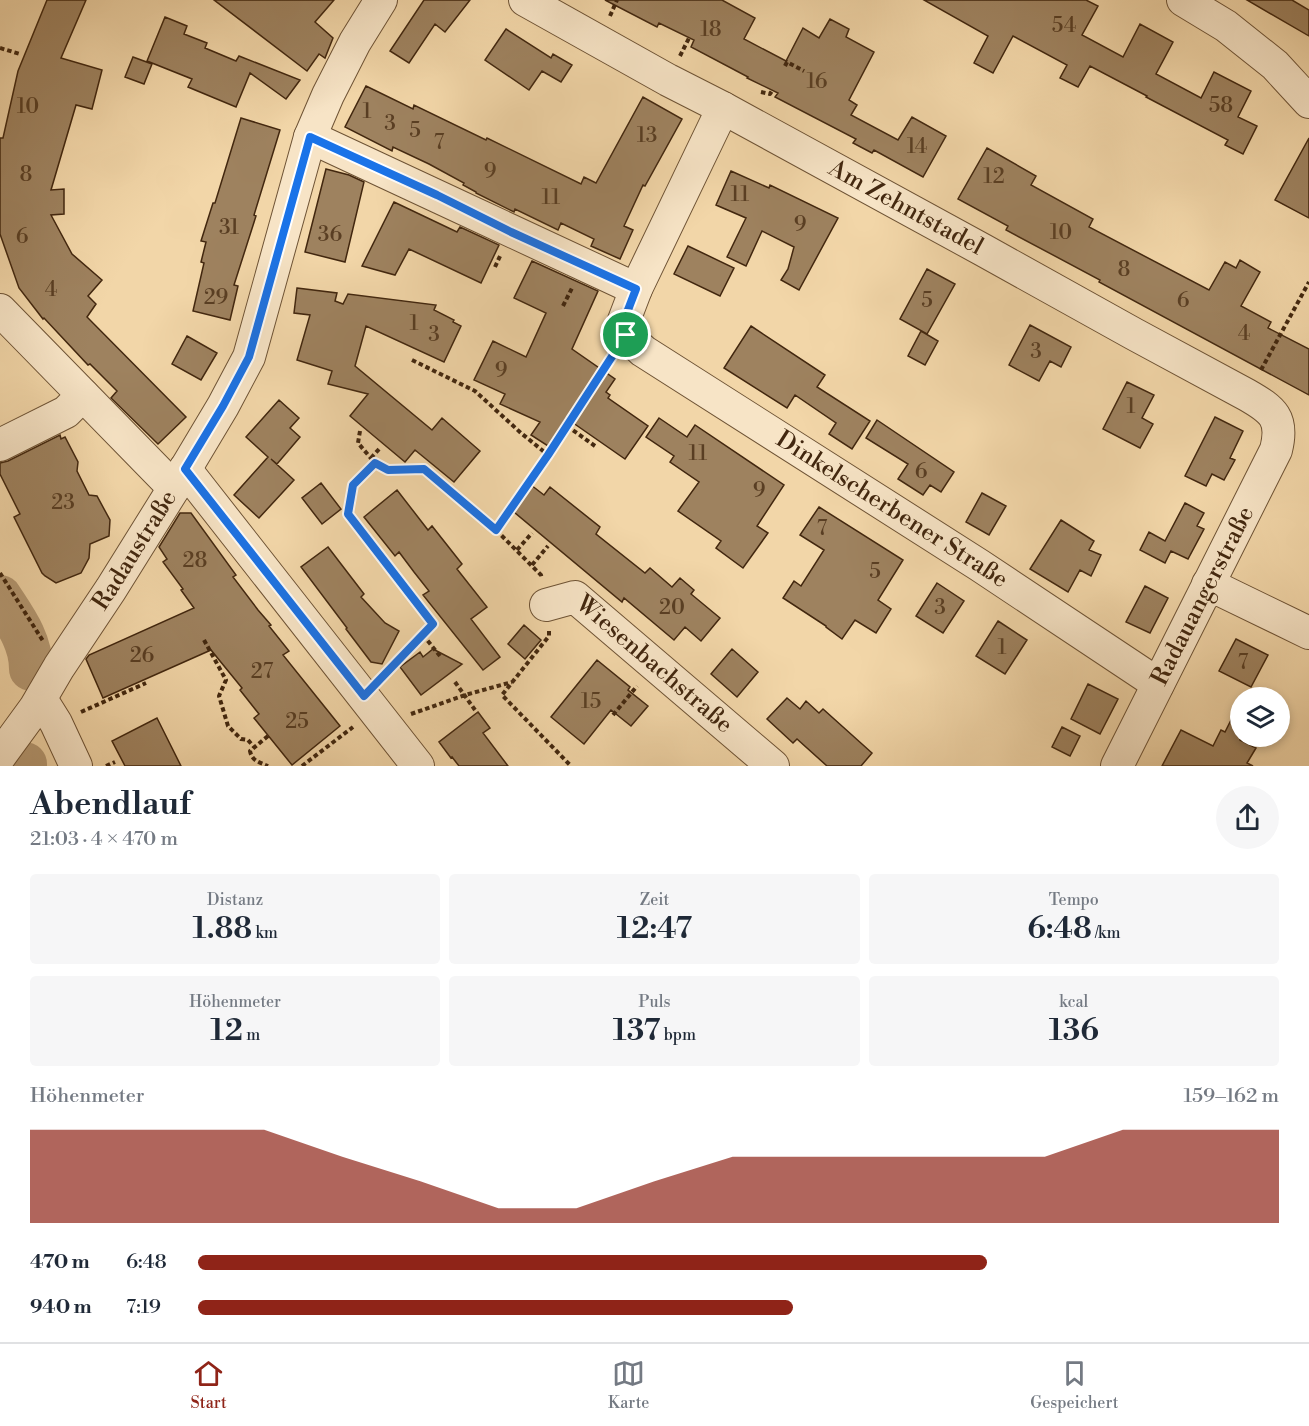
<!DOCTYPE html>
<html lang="de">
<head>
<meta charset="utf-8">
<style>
	:root { --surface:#fff; --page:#f6f6f7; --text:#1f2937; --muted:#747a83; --line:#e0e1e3; --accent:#8f2418 }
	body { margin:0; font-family:"Libre Bodoni",serif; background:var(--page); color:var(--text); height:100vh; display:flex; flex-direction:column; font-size:22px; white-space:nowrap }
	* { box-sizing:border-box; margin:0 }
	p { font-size:20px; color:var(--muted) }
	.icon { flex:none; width:33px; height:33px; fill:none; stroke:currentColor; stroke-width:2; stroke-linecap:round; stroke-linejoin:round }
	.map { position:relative; height:766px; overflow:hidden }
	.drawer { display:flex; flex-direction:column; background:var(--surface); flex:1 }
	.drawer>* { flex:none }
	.controls { position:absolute; left:1230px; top:687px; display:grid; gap:12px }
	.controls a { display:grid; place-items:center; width:60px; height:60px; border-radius:50%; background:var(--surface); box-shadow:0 3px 9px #0003; font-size:30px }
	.pin { position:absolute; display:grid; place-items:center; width:51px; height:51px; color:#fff; margin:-26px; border:3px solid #fff; border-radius:50%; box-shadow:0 2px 6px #0007 }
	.round { display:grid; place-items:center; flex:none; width:63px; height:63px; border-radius:32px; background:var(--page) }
	.head { display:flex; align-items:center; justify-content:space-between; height:102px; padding:0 30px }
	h1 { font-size:33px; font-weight:600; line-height:45px }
	.stats { display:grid; grid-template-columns:repeat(3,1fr); gap:9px; height:102px; padding:6px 30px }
	.stats div { display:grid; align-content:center; border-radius:6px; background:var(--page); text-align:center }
	.stats b { font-size:30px; font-weight:600 }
	.stats small { font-size:16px; font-weight:400 }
	.stats p { font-size:16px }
	.chart { height:168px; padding:12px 30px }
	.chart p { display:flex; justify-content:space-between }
	.chart svg { width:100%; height:108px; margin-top:6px; fill:var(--accent); opacity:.7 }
	ul { padding:0 30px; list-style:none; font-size:20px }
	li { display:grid; grid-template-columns:96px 72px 1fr; align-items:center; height:45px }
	li i { height:15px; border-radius:8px; background:var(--accent) }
	.tabs { display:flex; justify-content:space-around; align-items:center; height:84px; border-top:2px solid var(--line); background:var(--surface); font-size:16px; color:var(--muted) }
	.tabs a { display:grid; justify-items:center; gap:3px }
	.tabs .active { color:var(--accent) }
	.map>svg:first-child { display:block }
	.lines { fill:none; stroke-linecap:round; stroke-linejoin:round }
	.river { stroke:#b69a74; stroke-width:44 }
	.building { fill:#9e825f; stroke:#42270f; stroke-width:1.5 }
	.minor-casing { stroke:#6e5335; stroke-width:34 }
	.path { stroke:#42270f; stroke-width:4; stroke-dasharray:4.5 3; stroke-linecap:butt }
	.minor { stroke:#f7e4c6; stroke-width:32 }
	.route-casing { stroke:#fff; stroke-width:12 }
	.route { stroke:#1a73e8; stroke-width:8 }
	.labels { text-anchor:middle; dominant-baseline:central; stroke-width:6; stroke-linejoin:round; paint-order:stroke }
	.number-label { font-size:21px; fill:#593e23 }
	.street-label { font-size:24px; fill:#42270f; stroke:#f7e4c6 }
</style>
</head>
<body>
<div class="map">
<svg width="1309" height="766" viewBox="0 0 1309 766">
	<rect width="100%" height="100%" fill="#f2d6a8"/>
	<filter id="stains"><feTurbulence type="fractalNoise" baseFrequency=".00333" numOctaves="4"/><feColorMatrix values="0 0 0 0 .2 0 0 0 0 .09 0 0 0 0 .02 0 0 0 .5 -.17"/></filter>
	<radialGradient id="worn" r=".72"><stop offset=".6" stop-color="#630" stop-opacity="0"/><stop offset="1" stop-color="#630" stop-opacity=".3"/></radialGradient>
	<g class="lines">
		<path class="river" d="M 0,597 C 15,620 31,641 31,669
			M 25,764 L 25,766"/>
	</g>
	<path class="building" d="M 47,0 L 86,0 L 61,58 L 102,70 L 92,109 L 76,105 L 51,190 L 64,189 L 64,214 L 51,215 L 72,254 L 102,280 L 88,296 L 96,304 L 87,317 L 186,417 L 158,444 L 111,398 L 117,391 L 90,364 L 88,365 L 44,318 L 43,319 L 19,288 L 0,234 L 0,138 L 3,138 L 18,71 Z
		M 214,0 L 334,0 L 315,22 L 333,38 L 325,58 L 319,54 L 307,71 Z
		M 424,0 L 470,0 L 445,32 L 435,24 L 409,63 L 390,51 Z
		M 605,0 L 722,0 L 755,18 L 744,39 L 786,61 L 803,28 L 819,38 L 830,19 L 849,29 L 846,37 L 874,52 L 849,100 L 857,105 L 851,115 L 898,140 L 912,117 L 946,136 L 923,177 L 874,150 L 872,153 L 853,143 L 856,139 L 775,97 L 778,93 L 747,78 L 748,77 L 691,47 L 694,40 L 659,23 L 657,27 Z
		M 924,0 L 1086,0 L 1098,6 L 1082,35 L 1123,57 L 1140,24 L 1173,42 L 1156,74 L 1201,98 L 1214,72 L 1251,91 L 1238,117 L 1257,126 L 1243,154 L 1225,145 L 1228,140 L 1146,97 L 1147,96 L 1090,66 L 1078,87 L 1060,78 L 1067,65 L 1013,36 L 993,73 L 974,63 L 988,36 Z
		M 1247,0 L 1292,0 L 1309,10 L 1309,36 Z
		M 165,17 L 187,26 L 184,34 L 207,43 L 205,48 L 236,61 L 239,56 L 300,80 L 286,99 L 250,73 L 236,107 L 188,87 L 192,79 L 147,61 Z
		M 506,29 L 551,58 L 553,54 L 572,65 L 561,82 L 542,71 L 529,90 L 485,60 Z
		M 133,57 L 152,64 L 144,84 L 125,77 Z
		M 366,86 L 413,109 L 414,105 L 486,140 L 487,138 L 581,184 L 584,177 L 596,183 L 643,97 L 682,119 L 645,186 L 643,185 L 624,226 L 633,230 L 620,259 L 591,246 L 594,239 L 561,223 L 558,230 L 515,209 L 514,212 L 476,193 L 476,192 L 463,185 L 464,183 L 429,164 L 393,147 L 392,151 L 345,127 Z
		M 241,118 L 280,130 L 254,215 L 256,216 L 234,285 L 238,286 L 230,320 L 193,311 L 204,263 L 201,262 L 206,242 L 201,241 L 213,203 L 215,203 Z
		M 1309,138 L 1309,218 L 1275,200 Z
		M 987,148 L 1036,176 L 1031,185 L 1093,219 L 1089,227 L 1209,290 L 1225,262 L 1236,268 L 1240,260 L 1260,272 L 1241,306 L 1271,322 L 1268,328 L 1309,349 L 1309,395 L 1099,282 L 1100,280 L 1006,230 L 1008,226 L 958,199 Z
		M 326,169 L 349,175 L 364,182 L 345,262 L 305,252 Z
		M 731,171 L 769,188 L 770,185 L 838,218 L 799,290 L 781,280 L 788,269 L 794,247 L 762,231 L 746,266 L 727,257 L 746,218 L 716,205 Z
		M 394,202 L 457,232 L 460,227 L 499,245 L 481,283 L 409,249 L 395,275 L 362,266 Z
		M 688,246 L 734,268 L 720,296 L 674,274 Z
		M 532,261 L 598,291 L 572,349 L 615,379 L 606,392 L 610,395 L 608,398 L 648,426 L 625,459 L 566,418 L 548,446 L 531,435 L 540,422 L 500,404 L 505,394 L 474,380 L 493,341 L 526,357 L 546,313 L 514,298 Z
		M 927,269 L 955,284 L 927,334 L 900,319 Z
		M 297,288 L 337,293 L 335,301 L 343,304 L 348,294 L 436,305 L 434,310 L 454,320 L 453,322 L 461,326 L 444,362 L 366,326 L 355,366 L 432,430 L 442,418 L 480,451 L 454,482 L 415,450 L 405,462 L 350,416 L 368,394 L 328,384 L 332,371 L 297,360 L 310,315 L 294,313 Z
		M 1030,325 L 1071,347 L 1061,367 L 1050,361 L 1039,381 L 1009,365 Z
		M 751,326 L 825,375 L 817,387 L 870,421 L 852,449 L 829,434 L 836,423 L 795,395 L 787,408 L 724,368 Z
		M 921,331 L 938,341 L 925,365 L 908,356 Z
		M 187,336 L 217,353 L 201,380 L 172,364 Z
		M 1127,382 L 1154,395 L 1142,418 L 1153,424 L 1140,448 L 1103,429 Z
		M 279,400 L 299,418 L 290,428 L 300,437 L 277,464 L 271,459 L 294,480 L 259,518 L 234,495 L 268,457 L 246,437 Z
		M 1215,417 L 1243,431 L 1230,458 L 1235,460 L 1224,480 L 1212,474 L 1206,486 L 1185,476 Z
		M 659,418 L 687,437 L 695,425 L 784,485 L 757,526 L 768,533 L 743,568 L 716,548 L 721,541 L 678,511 L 699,482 L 670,462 L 674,456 L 646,437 Z
		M 877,420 L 954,472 L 941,492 L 930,485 L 923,495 L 898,479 L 908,464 L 866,438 Z
		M 60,435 L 61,439 L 65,437 L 78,462 L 77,471 L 89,495 L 97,496 L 110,520 L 109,536 L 90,544 L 89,558 L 81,573 L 56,583 L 45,576 L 42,573 L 14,517 L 20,514 L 0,474 L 0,463 L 8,461 Z
		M 321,483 L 341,509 L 322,524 L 302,498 Z
		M 531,485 L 544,495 L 550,487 L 600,527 L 596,534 L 645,573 L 650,568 L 672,587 L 680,578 L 694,590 L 691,594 L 720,618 L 701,641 L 685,627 L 674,640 L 624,598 L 622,602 L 514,512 Z
		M 397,490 L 428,530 L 432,526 L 462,564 L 457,569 L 487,607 L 471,619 L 500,657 L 483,670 L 423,595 L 429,591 L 414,572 L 399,552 L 395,556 L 364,517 Z
		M 982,493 L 1006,506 L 989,535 L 966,522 Z
		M 1185,503 L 1204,513 L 1197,526 L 1204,529 L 1188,559 L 1171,551 L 1165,563 L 1140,550 L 1149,532 L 1165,541 Z
		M 819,507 L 903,560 L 878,600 L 891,609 L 876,633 L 855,620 L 842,639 L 826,627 L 826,626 L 783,598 L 794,581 L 801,586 L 824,550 L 800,535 Z
		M 180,513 L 191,513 L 236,575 L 233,577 L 258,610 L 271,625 L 269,626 L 289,651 L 283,655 L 340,726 L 292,765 L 254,718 L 259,714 L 240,690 L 242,688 L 211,650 L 103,698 L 86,659 L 89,655 L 194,608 L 181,590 L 183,589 L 163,562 L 167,559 L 159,547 Z
		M 1061,520 L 1094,541 L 1089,550 L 1101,555 L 1091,576 L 1080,570 L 1068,592 L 1030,569 Z
		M 328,547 L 364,594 L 361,597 L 385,623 L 399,631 L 382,664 L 371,662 L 346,629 L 347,628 L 301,567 Z
		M 937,583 L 964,601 L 943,633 L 916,616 Z
		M 1145,586 L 1168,598 L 1150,633 L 1126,622 Z
		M 998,621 L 1027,640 L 1005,674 L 976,656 Z
		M 524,625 L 541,640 L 525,659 L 508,644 Z
		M 1236,639 L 1268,655 L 1251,687 L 1219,671 Z
		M 433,649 L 462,664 L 421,695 L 400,667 L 420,652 L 423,657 Z
		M 732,649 L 758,672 L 737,697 L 711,674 Z
		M 597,660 L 630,687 L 628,690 L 648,706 L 631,726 L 611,710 L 584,744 L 551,717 Z
		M 1088,684 L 1118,699 L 1100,734 L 1071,719 Z
		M 787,698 L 800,709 L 806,701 L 819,713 L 823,709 L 872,753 L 861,766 L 827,766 L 797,739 L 793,743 L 767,719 Z
		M 1240,702 L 1240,740 L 1256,748 L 1247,763 L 1253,766 L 1162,766 L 1181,730 L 1213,746 L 1221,730 L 1225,732 Z
		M 478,712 L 490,728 L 483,733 L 508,766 L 459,766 L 452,757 L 451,758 L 439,742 Z
		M 157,718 L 181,766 L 125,766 L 112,741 Z
		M 1062,727 L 1080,736 L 1070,756 L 1052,747 Z"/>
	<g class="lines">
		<defs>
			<g id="minor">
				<path id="s1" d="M 525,0 L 668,80 L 723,108 L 983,250 L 1134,334 L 1247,395 C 1273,410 1284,418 1276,450 L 1117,766"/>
				<path d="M 1183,0 L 1226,26 L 1275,65 L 1309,102"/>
				<path id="s2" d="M 723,108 L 636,289 L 623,323 L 626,335 L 643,351 L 979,565 L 1158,684"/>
				<path d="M 310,137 C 419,187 527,239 636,289"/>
				<path d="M 0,310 L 174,488"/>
				<path d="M 0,445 L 66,412 L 83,395"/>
				<path d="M 185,469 L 418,766"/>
				<path d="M 1208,584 L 1309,633"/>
				<path id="s3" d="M 546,605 L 575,597 L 773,766"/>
				<path d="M 41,699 L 56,723 L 76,766"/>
				<path id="s4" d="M 0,756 L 35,708 L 59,667 L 111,589 L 174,488 L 223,406 L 249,357 L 310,137 L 328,95 L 355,42 L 381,0"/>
			</g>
		</defs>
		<use href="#minor" class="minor-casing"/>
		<path class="path" d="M 610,16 L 617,0
			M 0,48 L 20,54
			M 680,56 L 689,38
			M 785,66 L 787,62 L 804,71
			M 761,92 L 770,94 L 772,91
			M 495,267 L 501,254
			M 563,306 L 572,288
			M 412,360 L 475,391 L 521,433 L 548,455
			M 1261,370 L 1309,282
			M 567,426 L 595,446
			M 360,431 L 358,443 L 375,463
			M 371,458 L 380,448
			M 496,530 L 548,455 L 611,358
			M 517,550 L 532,533
			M 532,565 L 548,546
			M 0,573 L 43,641
			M 549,631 L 549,636 L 502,695 L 571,766
			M 423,635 L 440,656
			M 204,640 L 226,680 L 219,696 L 228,726 L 241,739 L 248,740 L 254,747
			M 381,678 L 433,624 L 348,514 L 353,485 L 375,463 L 388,470 L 424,469 L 496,530 L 541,575 L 542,579
			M 455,682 L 475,710
			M 81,712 L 146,683
			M 411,714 L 465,695 L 512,682
			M 613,715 L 637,686
			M 268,736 L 250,751 C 252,761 259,762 268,766
			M 106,766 L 115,762
			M 302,766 L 353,727"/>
		<use href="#minor" class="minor"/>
	</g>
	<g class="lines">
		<defs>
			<path id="route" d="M 310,137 L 437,195 L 511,232 L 636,289 L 623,323 L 626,335 L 548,455 L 496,530 L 424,469 L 388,470 L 375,463 L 353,485 L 348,514 L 433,624 L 364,696 L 185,469 L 223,406 L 249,357 Z"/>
		</defs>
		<use href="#route" class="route-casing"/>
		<use href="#route" class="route"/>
	</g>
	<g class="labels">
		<g class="number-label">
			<text x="1064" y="26">54</text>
			<text x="711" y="30">18</text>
			<text x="817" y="82">16</text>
			<text x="1221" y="106">58</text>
			<text x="28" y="107">10</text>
			<text x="367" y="112">1</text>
			<text x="390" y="124">3</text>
			<text x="415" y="131">5</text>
			<text x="647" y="136">13</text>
			<text x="439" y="143">7</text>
			<text x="917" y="147">14</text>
			<text x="490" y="172">9</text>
			<text x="26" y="175">8</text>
			<text x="994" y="177">12</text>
			<text x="740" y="195">11</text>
			<text x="551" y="198">11</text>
			<text x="800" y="225">9</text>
			<text x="229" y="228">31</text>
			<text x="1061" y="233">10</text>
			<text x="330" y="235">36</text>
			<text x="22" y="237">6</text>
			<text x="1124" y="270">8</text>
			<text x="51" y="290">4</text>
			<text x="216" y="298">29</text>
			<text x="927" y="301">5</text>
			<text x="1183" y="301">6</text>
			<text x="414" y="324">1</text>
			<text x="1244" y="334">4</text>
			<text x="434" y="335">3</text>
			<text x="1036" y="352">3</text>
			<text x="501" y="371">9</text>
			<text x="1131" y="407">1</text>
			<text x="698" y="454">11</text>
			<text x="921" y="472">6</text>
			<text x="759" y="491">9</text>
			<text x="63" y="503">23</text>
			<text x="822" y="529">7</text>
			<text x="195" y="561">28</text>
			<text x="875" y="572">5</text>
			<text x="672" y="608">20</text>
			<text x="940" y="608">3</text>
			<text x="1002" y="648">1</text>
			<text x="142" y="656">26</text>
			<text x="1243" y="663">7</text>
			<text x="262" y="672">27</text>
			<text x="591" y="702">15</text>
			<text x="297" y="722">25</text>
		</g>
		<g class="street-label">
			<text stroke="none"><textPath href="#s1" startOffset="434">Am Zehntstadel</textPath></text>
			<text stroke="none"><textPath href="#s2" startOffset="568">Dinkelscherbener Straße</textPath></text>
			<text stroke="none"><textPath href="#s4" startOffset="246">Radaustraße</textPath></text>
			<text transform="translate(1203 596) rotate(-63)">Radauangerstraße</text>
			<text stroke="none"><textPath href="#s3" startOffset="134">Wiesenbachstraße</textPath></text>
		</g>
	</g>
	<rect width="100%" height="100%" filter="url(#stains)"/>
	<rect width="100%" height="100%" fill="url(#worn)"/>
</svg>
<div class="controls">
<a><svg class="icon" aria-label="layers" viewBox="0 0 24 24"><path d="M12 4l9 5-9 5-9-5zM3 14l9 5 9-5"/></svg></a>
</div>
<div class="pin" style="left:626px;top:335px;background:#1e9e55"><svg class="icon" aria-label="arrive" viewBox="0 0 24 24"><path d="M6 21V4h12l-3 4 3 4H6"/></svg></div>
</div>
<section class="drawer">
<div class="head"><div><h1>Abendlauf</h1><p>21:03 · 4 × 470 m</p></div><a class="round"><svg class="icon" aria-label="share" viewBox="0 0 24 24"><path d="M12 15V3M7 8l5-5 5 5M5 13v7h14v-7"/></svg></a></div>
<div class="stats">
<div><p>Distanz</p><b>1.88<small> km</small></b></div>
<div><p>Zeit</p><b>12:47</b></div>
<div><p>Tempo</p><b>6:48<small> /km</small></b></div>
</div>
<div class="stats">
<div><p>Höhenmeter</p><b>12<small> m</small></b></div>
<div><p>Puls</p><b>137<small> bpm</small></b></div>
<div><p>kcal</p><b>136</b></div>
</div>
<div class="chart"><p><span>Höhenmeter</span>159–162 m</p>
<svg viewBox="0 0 160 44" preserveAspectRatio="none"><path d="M0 44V6L10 6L20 6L30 6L40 17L50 27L60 38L70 38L80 27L90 17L100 17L110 17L120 17L130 17L140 6L150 6L160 6V44z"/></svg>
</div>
<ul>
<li><b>470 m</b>6:48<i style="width:73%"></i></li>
<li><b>940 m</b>7:19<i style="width:55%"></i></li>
</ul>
</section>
<nav class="tabs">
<a class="active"><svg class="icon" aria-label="home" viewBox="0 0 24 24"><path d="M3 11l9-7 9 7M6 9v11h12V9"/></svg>Start</a>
<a><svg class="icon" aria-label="map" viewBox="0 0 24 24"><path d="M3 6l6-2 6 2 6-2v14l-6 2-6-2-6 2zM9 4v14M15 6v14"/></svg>Karte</a>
<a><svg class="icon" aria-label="saved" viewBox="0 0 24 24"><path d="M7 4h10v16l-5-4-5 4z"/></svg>Gespeichert</a>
</nav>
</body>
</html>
